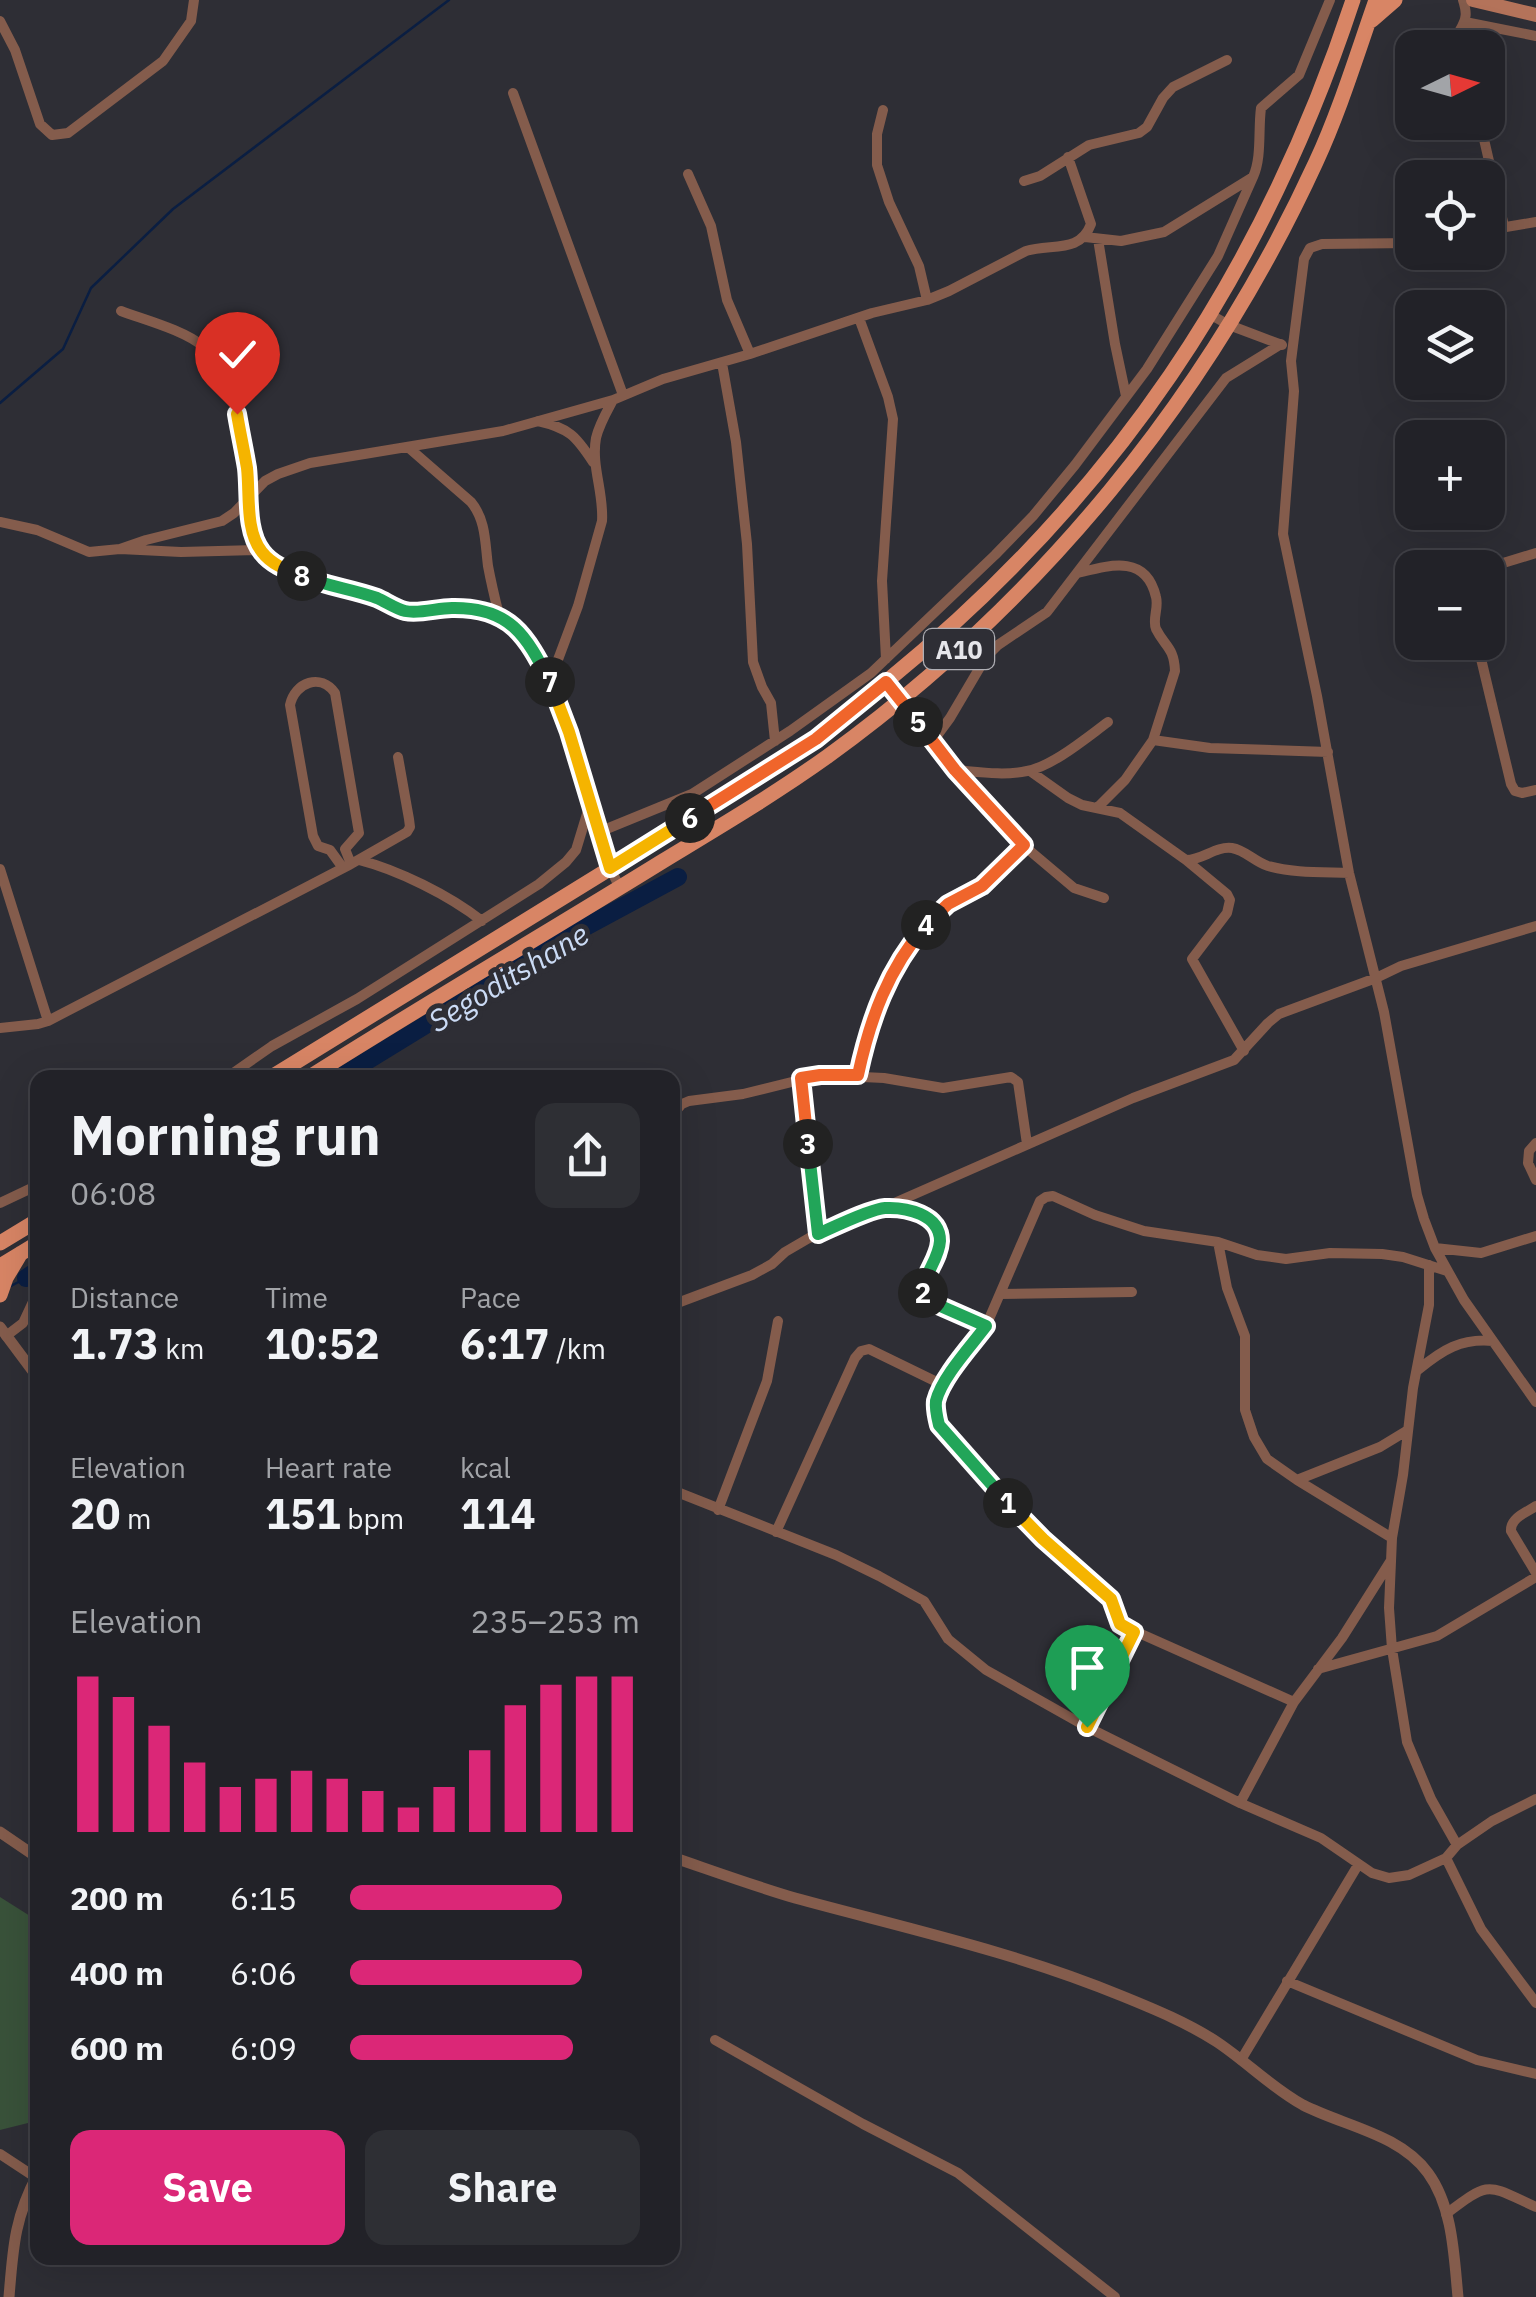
<!DOCTYPE html>
<html lang="en">
<head>
<meta charset="utf-8">
<style>
	:root { --surface:#222228; --page:#2e2f34; --text:#f1f3f6; --muted:#a2a4a8; --line:#3f3f45; --accent:#db2777 }
	body { margin:0; font-family:"IBM Plex Sans",sans-serif; background:var(--page); color:var(--text); height:100vh; display:flex; flex-direction:column; font-size:38px; white-space:nowrap }
	* { box-sizing:border-box; margin:0 }
	p { font-size:32px; color:var(--muted) }
	.icon { flex:none; width:55px; height:55px; fill:none; stroke:currentColor; stroke-width:2; stroke-linecap:round; stroke-linejoin:round }
	.map { position:relative; flex:1; overflow:hidden }
	.side { position:absolute; left:30px; top:1070px; width:650px; height:1195px; display:flex; flex-direction:column; background:var(--surface); border-radius:20px; box-shadow:0 10px 40px #0002,0 0 0 2px var(--line) }
	.side>* { flex:none }
	.needle { width:65px; rotate:85deg }
	.fabs { position:absolute; left:1395px; top:30px; display:grid; gap:20px }
	.fabs a { display:grid; place-items:center; width:110px; height:110px; border-radius:20px; background:var(--surface); box-shadow:0 10px 40px #0002,0 0 0 2px var(--line); font-size:50px }
	.pin { position:absolute; display:grid; place-items:center; width:85px; height:85px; color:#fff; margin:-102px -42px; border-radius:50% 50% 50% 0; rotate:-45deg; box-shadow:0 0 10px #0007 }
	.pin .icon { rotate:45deg }
	.km { position:absolute; width:50px; height:50px; margin:-25px; border-radius:50%; background:#222; color:#fff; font-size:28px; line-height:50px; text-align:center }
	.round { display:grid; place-items:center; flex:none; width:105px; height:105px; border-radius:20px; background:var(--page) }
	.summary { display:flex; align-items:center; justify-content:space-between; height:170px; padding:0 40px }
	h1 { font-size:55px; font-weight:700; line-height:75px }
	.metrics { display:grid; grid-template-columns:repeat(3,1fr); gap:15px; height:170px; padding:10px 40px }
	.metrics div { display:grid; align-content:center }
	.metrics b { font-size:42px; font-weight:700 }
	.metrics small { font-size:28px; font-weight:400 }
	.metrics p { font-size:28px }
	.chart { height:280px; padding:20px 40px }
	.chart p { display:flex; justify-content:space-between }
	.chart svg { width:100%; height:180px; margin-top:10px; stroke:var(--accent); stroke-width:6 }
	.primary-button { display:flex; gap:20px; margin-top:auto; padding:20px 40px }
	.primary-button a { flex:1; height:115px; border-radius:20px; background:var(--accent); color:#fff; font-size:40px; font-weight:700; line-height:115px; text-align:center }
	.primary-button a+a { background:var(--page); color:var(--text) }
	ul { padding:0 40px; list-style:none; font-size:32px }
	li { display:grid; grid-template-columns:160px 120px 1fr; align-items:center; height:75px }
	li i { height:25px; border-radius:12px; background:var(--accent) }
	.map>svg:first-child { display:block }
	.green { fill:#39523a }
	.lines { fill:none; stroke-linecap:round; stroke-linejoin:round }
	.stream { stroke:#0a1e42; stroke-width:2.5 }
	.river { stroke:#0a1e42; stroke-width:18 }
	.minor { stroke:#845c4c; stroke-width:10 }
	.tertiary { stroke:#845c4c; stroke-width:11 }
	.secondary { stroke:#b4735a; stroke-width:14 }
	.primary { stroke:#d88565; stroke-width:15 }
	.split-1-casing { stroke:#fff; stroke-width:20 }
	.split-2-casing { stroke:#fff; stroke-width:20 }
	.split-3-casing { stroke:#fff; stroke-width:20 }
	.split-4-casing { stroke:#fff; stroke-width:20 }
	.split-5-casing { stroke:#fff; stroke-width:20 }
	.split-6-casing { stroke:#fff; stroke-width:20 }
	.split-7-casing { stroke:#fff; stroke-width:20 }
	.split-8-casing { stroke:#fff; stroke-width:20 }
	.split-9-casing { stroke:#fff; stroke-width:20 }
	.split-1 { stroke:#f5b400; stroke-width:12 }
	.split-2 { stroke:#22a559; stroke-width:12 }
	.split-3 { stroke:#22a559; stroke-width:12 }
	.split-4 { stroke:#f0652b; stroke-width:12 }
	.split-5 { stroke:#f0652b; stroke-width:12 }
	.split-6 { stroke:#f0652b; stroke-width:12 }
	.split-7 { stroke:#f5b400; stroke-width:12 }
	.split-8 { stroke:#22a559; stroke-width:12 }
	.split-9 { stroke:#f5b400; stroke-width:12 }
	.labels { text-anchor:middle; dominant-baseline:central; stroke-width:10; stroke-linejoin:round; paint-order:stroke }
	.shield { fill:#2e2e35; stroke:#aeaeb4; stroke-width:2.5 }
	.shield-label { font-size:25px; font-weight:bold; fill:#e5e5ea }
	.water-label { font-size:30px; font-style:italic; fill:#cbdbf5; stroke:#2e2e35 }
</style>
</head>
<body>
<div class="map">
<svg width="1536" height="2297" viewBox="0 0 1536 2297">
	<rect width="100%" height="100%" fill="#2e2e35"/>
	<path class="green" d="M 0,1897 L 38,1921 L 37,2107 L 28,2123 L 0,2130 Z"/>
	<g class="lines">
		<path class="stream" d="M 0,403 L 63,349 L 91,288 L 173,209 L 449,0
			M 9,1287 L 26,1278"/>
		<path class="river" d="M 339,1078 L 587,926 L 678,877
			M 26,1278 L 38,1270"/>
		<path class="minor" d="M 0,21 L 15,50 L 40,124 L 52,135 L 68,133 L 163,61 L 191,21 L 194,0
			M 1465,22 L 1536,36
			M 1462,48 L 1460,30 C 1467,18 1467,13 1463,0
			M 513,93 L 623,395
			M 883,110 L 877,134 L 877,165 L 889,202 L 919,266 L 927,300
			M 1480,122 L 1504,226
			M 688,174 L 711,226 L 727,300 L 750,354
			M 1024,181 L 1040,176 L 1089,145 L 1139,133 L 1147,127 L 1163,98 L 1173,87 L 1227,60
			M 1488,230 L 1536,222
			M 1085,237 L 1121,241 L 1164,232 L 1253,177 C 1262,158 1258,130 1261,108 L 1299,75 L 1330,0
			M 1098,239 L 1115,344 L 1126,396
			M 1412,243 L 1322,244 L 1310,248 L 1304,259 L 1291,361 L 1294,391 L 1283,534 L 1317,696 L 1349,873 L 1384,1012 L 1417,1195 L 1424,1219 L 1435,1248 L 1464,1300 L 1536,1402
			M 121,311 C 145,320 184,330 204,347 C 243,381 243,454 249,503 C 251,520 251,540 263,553 C 284,577 323,583 352,591 C 362,594 372,596 381,600 C 391,604 399,610 409,611 C 439,613 471,601 499,615 C 555,642 592,810 610,868 L 620,888
			M 1211,315 L 1229,325 L 1282,345
			M 859,318 L 888,397 L 893,419 L 882,581 L 886,659
			M 722,363 L 736,442 L 747,544 L 753,662 L 762,687 L 771,703 L 775,741
			M 538,421 C 569,428 576,436 593,462
			M 409,448 L 471,502 C 486,520 485,543 488,566 C 491,582 495,599 499,615
			M 0,522 L 37,530 L 89,552 L 120,549 L 181,552 L 259,550
			M 120,549 L 146,540 L 222,521 L 234,513 L 265,481 L 278,474 L 310,463 L 503,431 L 613,400
			M 1487,568 L 1536,553
			M 1078,573 C 1110,565 1146,554 1156,597 C 1159,608 1152,619 1156,629 C 1165,647 1174,647 1175,671 L 1153,740 L 1125,780 L 1097,808
			M 1477,642 L 1511,784 L 1515,791 L 1522,793 L 1536,790
			M 550,681 L 578,606 L 602,521 C 604,493 591,466 596,438 C 599,425 606,413 613,400 L 663,379 L 750,354 L 872,313 L 927,300 L 949,291 L 1026,251 C 1051,243 1080,254 1091,224 L 1068,157
			M 886,682 L 955,770 L 1023,845 L 1074,888 L 1104,898
			M 1153,740 L 1210,748 L 1328,752
			M 933,741 L 950,718 L 986,657 L 998,645 L 1047,612 L 1226,378 L 1281,344
			M 956,770 C 979,772 1004,776 1027,771 C 1053,766 1086,738 1108,722
			M 1030,771 L 1068,798 L 1082,805 L 1120,813 L 1186,860 C 1203,860 1215,846 1232,848 C 1245,850 1255,862 1268,866 C 1293,873 1322,872 1349,873
			M 599,832 L 692,794 L 790,731 L 871,673 L 995,555 L 1033,516 L 1075,465 L 1147,369 L 1218,256 L 1253,177
			M 359,860 C 398,870 449,895 482,921
			M 1186,860 L 1227,894 L 1230,900 L 1227,913 L 1192,959 L 1244,1051
			M 343,868 L 330,850 L 318,846 L 313,836 L 290,705 C 295,682 321,673 335,693 L 359,833 L 345,849 L 351,864
			M 0,869 L 48,1021
			M 0,1028 L 38,1024 L 48,1021 L 351,864 L 407,832 L 410,827 L 409,819 L 398,757
			M 858,1075 C 871,1016 891,952 938,911 C 950,901 966,896 979,888 C 995,876 1009,859 1023,845
			M 226,1078 L 272,1046 L 357,999 L 539,884 L 566,862 L 576,850 L 590,804
			M 801,1078 L 818,1234
			M 672,1115 L 682,1104 L 689,1101 L 743,1094 L 820,1075 L 884,1078 L 943,1088 L 1011,1077 L 1018,1082 L 1027,1144
			M 1536,1143 L 1529,1151 L 1528,1163 L 1536,1180
			M 0,1203 L 38,1185
			M 886,1208 C 898,1210 914,1210 925,1216 C 960,1235 925,1266 923,1287 C 922,1294 924,1295 929,1301 L 986,1326
			M 1218,1242 L 1227,1288 L 1245,1336 L 1245,1410 L 1254,1437 L 1267,1459 L 1297,1480 L 1392,1538
			M 1435,1248 L 1481,1253 L 1536,1236
			M 1429,1265 L 1429,1305 L 1413,1388 L 1403,1475 L 1392,1538 L 1389,1608 L 1392,1649 L 1407,1742 L 1431,1799 L 1457,1845
			M 1000,1294 L 1132,1292
			M 672,1305 L 752,1275 L 772,1264 L 785,1252 L 809,1238 L 883,1208 L 1133,1098 L 1234,1060 L 1268,1023 L 1279,1014 L 1376,978 L 1401,966 L 1536,926
			M 6,1336 L 23,1323 L 38,1291
			M 1418,1370 C 1442,1350 1461,1338 1493,1341
			M 1297,1480 L 1380,1447 L 1408,1430
			M 672,1490 L 836,1555 L 879,1576 L 924,1601 L 948,1639 L 986,1670 L 1087,1727 L 1240,1803 L 1321,1838 L 1372,1873 L 1389,1878 L 1409,1875 L 1446,1858 L 1457,1845 L 1492,1821 L 1536,1799
			M 1536,1506 C 1527,1512 1510,1518 1511,1531 L 1536,1573
			M 718,1510 L 767,1381 L 778,1321
			M 776,1532 L 855,1358 L 861,1351 L 869,1349 L 943,1385
			M 1318,1669 L 1437,1636 L 1536,1577
			M 1294,1702 L 1121,1625 L 1111,1599 L 1043,1539 L 939,1425 L 936,1414 L 936,1400 L 943,1385 L 986,1326 L 1040,1201 L 1046,1197 L 1053,1196 L 1095,1215 L 1144,1231 L 1218,1242 L 1257,1255 L 1286,1259 L 1330,1253 L 1382,1254 L 1403,1257 L 1447,1271
			M 1087,1727 L 1134,1632
			M 1240,1803 L 1294,1702 L 1342,1638 L 1390,1562
			M 1446,1858 L 1481,1929 L 1536,2003
			M 1287,1981 L 1477,2060 L 1536,2074
			M 715,2040 L 863,2124 L 958,2173 L 1115,2297
			M 1241,2060 L 1358,1865
			M 0,2154 L 35,2177
			M 1446,2214 C 1491,2180 1486,2184 1536,2207"/>
		<path class="tertiary" d="M 0,1327 L 38,1378
			M 0,1832 L 38,1858
			M 672,1857 C 713,1871 754,1886 795,1898 C 905,1928 1016,1952 1122,1996 C 1154,2009 1188,2023 1217,2042 C 1247,2062 1272,2088 1303,2105 C 1344,2126 1400,2134 1428,2173 C 1453,2207 1454,2257 1458,2297
			M 9,2297 C 13,2249 14,2218 38,2174"/>
		<path class="secondary" d="M 1473,0 L 1536,15"/>
		<path class="primary" d="M 1372,20 L 1395,0
			M 270,1078 C 393,1001 517,926 640,850 C 698,814 758,780 814,741 C 839,722 863,701 887,681 C 1113,497 1262,276 1353,0
			M 308,1078 C 425,1004 545,934 663,861 C 719,827 775,794 828,756 C 1039,603 1207,399 1316,162 C 1340,110 1357,54 1376,0
			M 0,1243 L 38,1220
			M 0,1266 L 38,1243
			M 0,1295 L 6,1278 L 21,1253"/>
	</g>
	<g class="lines">
		<defs>
			<path id="split-1" d="M 1008,1503 L 1043,1539 L 1111,1599 L 1120,1624 L 1134,1632 L 1087,1727"/>
			<path id="split-2" d="M 923,1293 L 929,1301 L 986,1326 C 971,1346 942,1377 936,1401 C 935,1409 937,1417 939,1425 L 1008,1503"/>
			<path id="split-3" d="M 808,1144 L 818,1234 C 834,1227 870,1209 885,1208 C 906,1207 940,1214 940,1241 C 939,1260 923,1274 923,1293"/>
			<path id="split-4" d="M 808,1144 L 801,1078 L 820,1075 L 858,1075 C 870,1019 888,969 926,925"/>
			<path id="split-5" d="M 918,722 L 955,770 L 1024,845 L 982,886 L 948,904 L 926,925"/>
			<path id="split-6" d="M 690,818 L 816,739 L 886,682 L 918,722"/>
			<path id="split-7" d="M 550,682 L 569,732 L 610,868 L 690,818"/>
			<path id="split-8" d="M 302,576 C 326,586 352,589 377,598 C 386,602 396,609 405,611 C 420,614 437,608 452,608 C 510,607 526,635 550,682"/>
			<path id="split-9" d="M 237,414 C 240,432 244,450 247,468 C 250,494 245,531 262,552 C 272,565 287,570 302,576"/>
		</defs>
		<use href="#split-1" class="split-1-casing"/>
		<use href="#split-2" class="split-2-casing"/>
		<use href="#split-3" class="split-3-casing"/>
		<use href="#split-4" class="split-4-casing"/>
		<use href="#split-5" class="split-5-casing"/>
		<use href="#split-6" class="split-6-casing"/>
		<use href="#split-7" class="split-7-casing"/>
		<use href="#split-8" class="split-8-casing"/>
		<use href="#split-9" class="split-9-casing"/>
		<use href="#split-1" class="split-1"/>
		<use href="#split-2" class="split-2"/>
		<use href="#split-3" class="split-3"/>
		<use href="#split-4" class="split-4"/>
		<use href="#split-5" class="split-5"/>
		<use href="#split-6" class="split-6"/>
		<use href="#split-7" class="split-7"/>
		<use href="#split-8" class="split-8"/>
		<use href="#split-9" class="split-9"/>
	</g>
	<g class="labels">
		<rect class="shield" x="924" y="629" width="70" height="40" rx="8"/>
		<g class="shield-label">
			<text x="959" y="649">A10</text>
		</g>
		<g class="water-label">
			<text transform="translate(508 977) rotate(-31)">Segoditshane</text>
		</g>
	</g>
</svg>
<div class="fabs">
<a><svg class="needle" viewBox="-14 -14 28 28"><path d="M0-13l5 13h-10z" fill="#e53935"/><path d="M0 13l5-13h-10z" fill="#a2a4a8"/></svg></a>
<a><svg class="icon" aria-label="locate" viewBox="0 0 24 24"><circle cx="12" cy="12" r="6"/><path d="M12 2v4M12 18v4M2 12h4M18 12h4"/></svg></a>
<a><svg class="icon" aria-label="layers" viewBox="0 0 24 24"><path d="M12 4l9 5-9 5-9-5zM3 14l9 5 9-5"/></svg></a>
<a>+</a>
<a>−</a>
</div>
<div class="pin" style="left:1087px;top:1727px;background:#1e9e55"><svg class="icon" aria-label="arrive" viewBox="0 0 24 24"><path d="M6 21V4h12l-3 4 3 4H6"/></svg></div>
<div class="pin" style="left:237px;top:414px;background:#d93025"><svg class="icon" aria-label="check" viewBox="0 0 24 24"><path d="M5 12l5 5 9-10"/></svg></div>
<b class="km" style="left:1008px;top:1503px">1</b>
<b class="km" style="left:923px;top:1293px">2</b>
<b class="km" style="left:808px;top:1144px">3</b>
<b class="km" style="left:926px;top:925px">4</b>
<b class="km" style="left:918px;top:722px">5</b>
<b class="km" style="left:690px;top:818px">6</b>
<b class="km" style="left:550px;top:682px">7</b>
<b class="km" style="left:302px;top:576px">8</b>
<section class="side">
<div class="summary"><div><h1>Morning run</h1><p>06:08</p></div><a class="round"><svg class="icon" aria-label="share" viewBox="0 0 24 24"><path d="M12 15V3M7 8l5-5 5 5M5 13v7h14v-7"/></svg></a></div>
<div class="metrics">
<div><p>Distance</p><b>1.73<small> km</small></b></div>
<div><p>Time</p><b>10:52</b></div>
<div><p>Pace</p><b>6:17<small> /km</small></b></div>
</div>
<div class="metrics">
<div><p>Elevation</p><b>20<small> m</small></b></div>
<div><p>Heart rate</p><b>151<small> bpm</small></b></div>
<div><p>kcal</p><b>114</b></div>
</div>
<div class="chart"><p><span>Elevation</span>235–253 m</p>
<svg viewBox="0 0 160 44" preserveAspectRatio="none"><path d="M5 44V6M15 44V11M25 44V18M35 44V27M45 44V33M55 44V31M65 44V29M75 44V31M85 44V34M95 44V38M105 44V33M115 44V24M125 44V13M135 44V8M145 44V6M155 44V6"/></svg>
</div>
<ul>
<li><b>200 m</b>6:15<i style="width:73%"></i></li>
<li><b>400 m</b>6:06<i style="width:80%"></i></li>
<li><b>600 m</b>6:09<i style="width:77%"></i></li>
</ul>
<div class="primary-button"><a>Save</a><a>Share</a></div>
</section>
</div>
</body>
</html>
